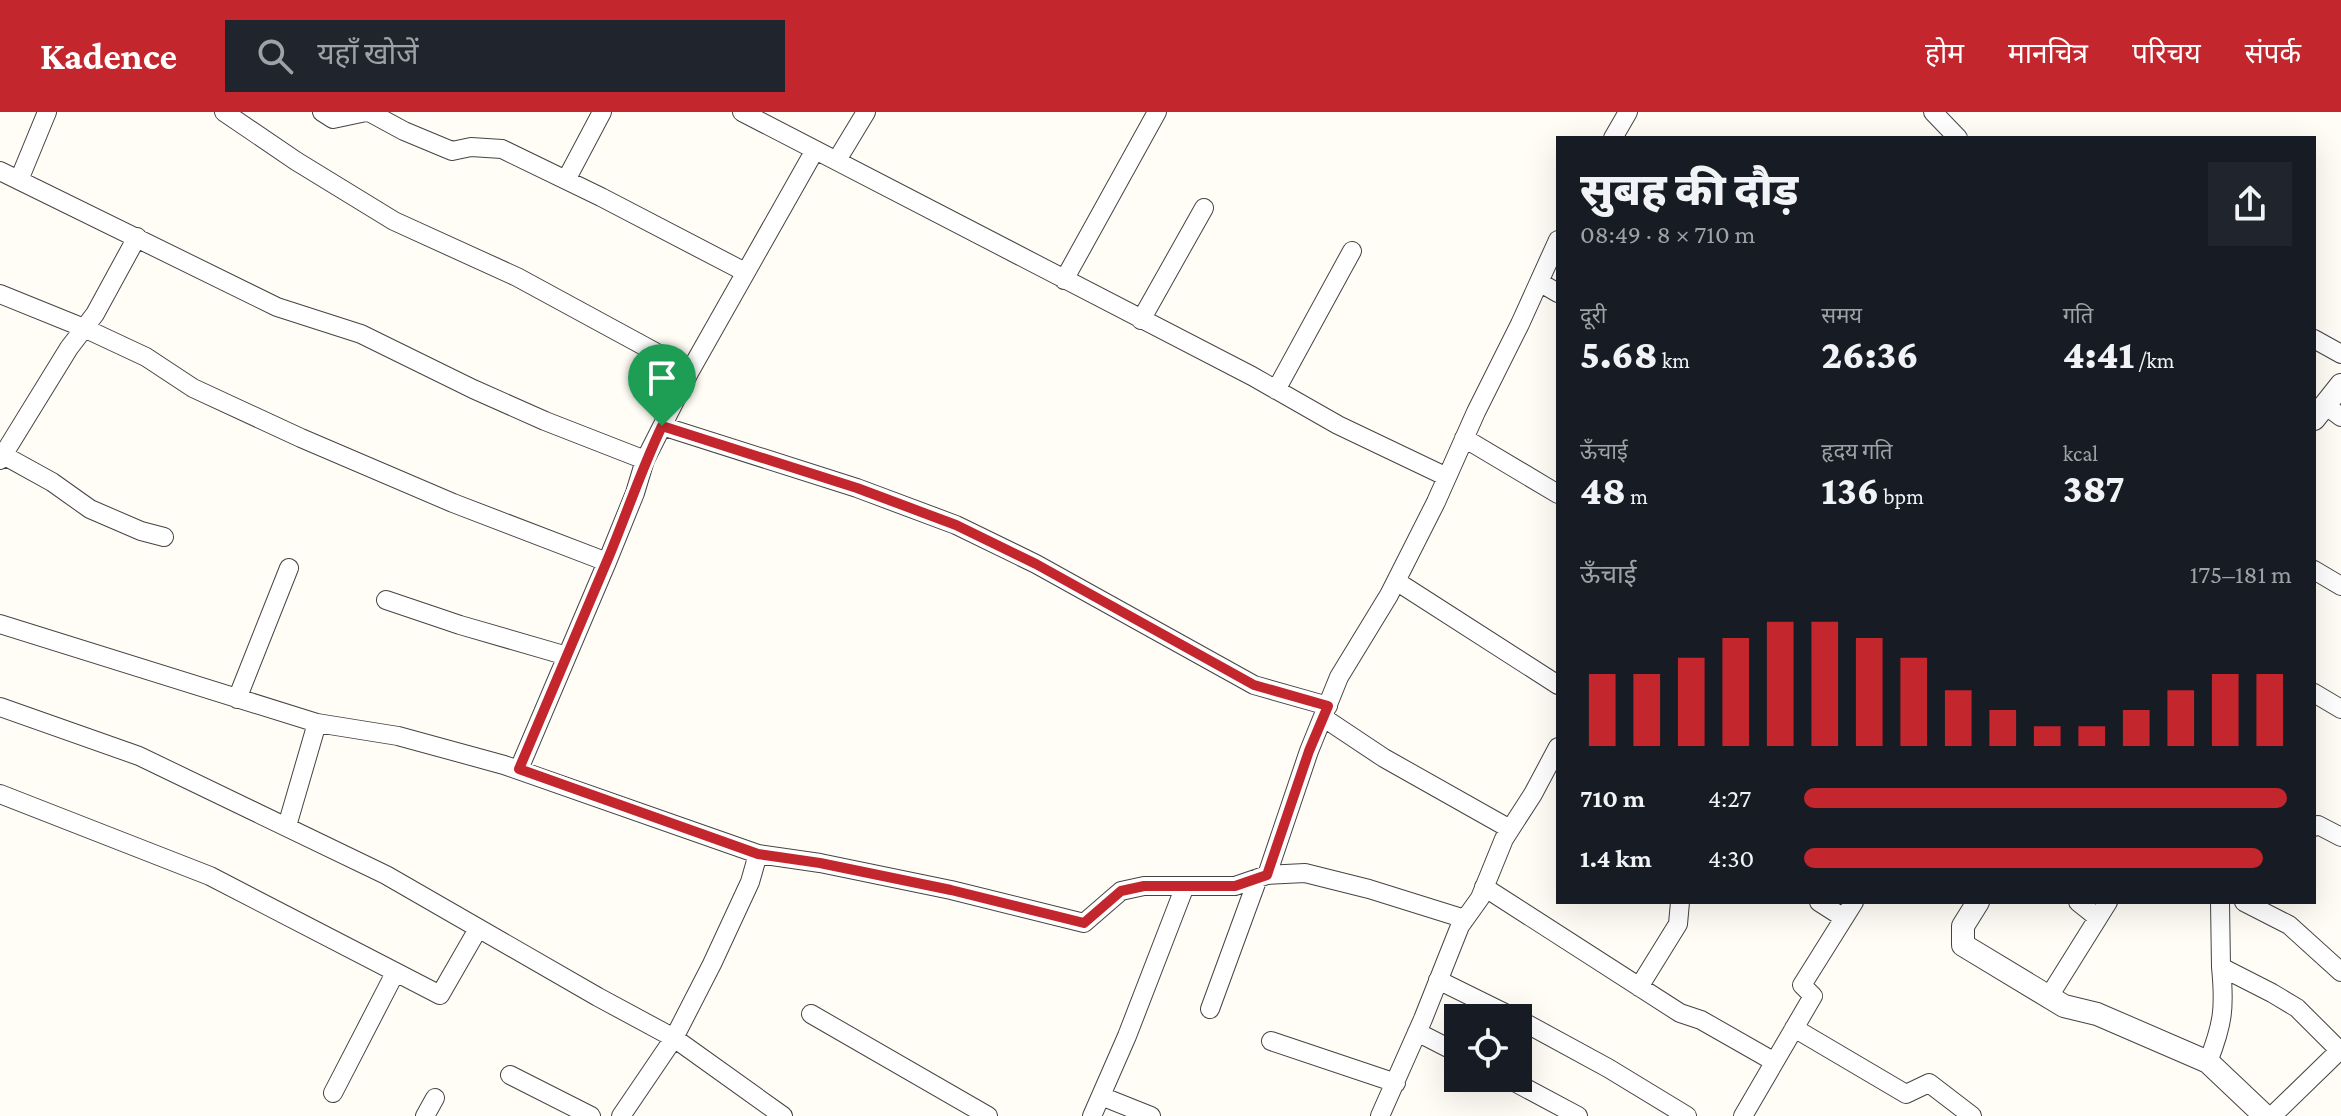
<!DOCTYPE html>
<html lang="hi">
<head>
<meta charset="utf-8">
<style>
	:root { --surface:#171b24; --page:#20242c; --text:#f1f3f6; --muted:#9ea1a6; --accent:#c4262e }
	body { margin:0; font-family:"Crimson Pro","Noto Sans Devanagari",serif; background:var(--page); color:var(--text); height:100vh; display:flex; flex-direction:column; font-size:30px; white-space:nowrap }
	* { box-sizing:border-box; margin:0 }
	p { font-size:26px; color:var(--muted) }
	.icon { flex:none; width:44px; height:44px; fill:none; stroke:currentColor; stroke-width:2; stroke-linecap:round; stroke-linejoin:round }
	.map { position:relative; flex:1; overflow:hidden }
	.details { position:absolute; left:1556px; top:24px; width:760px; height:768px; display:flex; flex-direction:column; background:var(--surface); border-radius:0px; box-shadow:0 8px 32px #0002 }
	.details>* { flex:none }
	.buttons { position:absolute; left:1444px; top:892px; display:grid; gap:16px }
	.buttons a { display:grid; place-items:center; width:88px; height:88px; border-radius:0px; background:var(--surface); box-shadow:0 8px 32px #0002; font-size:40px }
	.pin { position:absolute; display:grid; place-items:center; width:68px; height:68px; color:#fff; margin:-82px -34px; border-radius:50% 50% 50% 0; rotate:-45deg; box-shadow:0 0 8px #0007 }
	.pin .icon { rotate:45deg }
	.round { display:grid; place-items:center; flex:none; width:84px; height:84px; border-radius:0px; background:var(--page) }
	.summary { display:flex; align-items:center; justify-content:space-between; height:136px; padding:0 24px }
	h1 { font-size:44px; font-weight:800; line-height:60px }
	.stats { display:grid; grid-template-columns:repeat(3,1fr); gap:12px; height:136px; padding:8px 24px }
	.stats div { display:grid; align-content:center }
	.stats b { font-size:40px; font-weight:800 }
	.stats small { font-size:22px; font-weight:400 }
	.stats p { font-size:22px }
	.chart { height:224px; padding:16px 24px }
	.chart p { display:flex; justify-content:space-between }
	.chart svg { width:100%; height:144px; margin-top:8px; stroke:var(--accent); stroke-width:6 }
	ul { padding:0 24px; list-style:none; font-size:26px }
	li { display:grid; grid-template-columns:128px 96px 1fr; align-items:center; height:60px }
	li i { height:20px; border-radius:10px; background:var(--accent) }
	header { display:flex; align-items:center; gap:48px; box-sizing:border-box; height:112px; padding:0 40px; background:var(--accent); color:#fff }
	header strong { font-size:38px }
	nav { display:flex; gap:44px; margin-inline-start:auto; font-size:28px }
	.search { width:560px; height:72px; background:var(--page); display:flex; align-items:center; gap:20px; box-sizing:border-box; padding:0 28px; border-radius:0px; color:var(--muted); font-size:30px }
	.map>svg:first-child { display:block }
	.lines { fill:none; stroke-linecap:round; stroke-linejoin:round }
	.minor-casing { stroke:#444; stroke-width:20 }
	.tertiary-casing { stroke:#444; stroke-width:24 }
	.minor { stroke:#fff; stroke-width:18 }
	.tertiary { stroke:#fff; stroke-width:22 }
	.route-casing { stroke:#fff; stroke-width:16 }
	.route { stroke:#c4262e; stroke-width:10 }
</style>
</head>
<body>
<header>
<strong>Kadence</strong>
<div class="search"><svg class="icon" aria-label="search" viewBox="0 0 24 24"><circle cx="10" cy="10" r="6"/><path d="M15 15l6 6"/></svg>यहाँ खोजें</div>
<nav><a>होम</a><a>मानचित्र</a><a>परिचय</a><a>संपर्क</a></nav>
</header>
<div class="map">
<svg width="2341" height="1004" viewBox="0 0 2341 1004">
	<rect width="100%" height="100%" fill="#fffdf5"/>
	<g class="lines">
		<defs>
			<path id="minor" d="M 224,0 L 296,49 L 394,109 L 517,165 L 690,259
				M 322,0 L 333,7 L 366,0
				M 369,0 L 404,19 L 452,39 L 471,35 L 502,37 L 601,85 L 745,160
				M 742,0 L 1252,264 L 1338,313 L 1447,365
				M 1933,0 L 1958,26
				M 1613,26 L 1628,0
				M 837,48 L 866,0
				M 0,59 L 277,195 L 361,222 L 473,277 L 545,309 L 645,348
				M 19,68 L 47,0
				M 566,68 L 602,0
				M 1064,168 L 1157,0
				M 1539,170 L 1558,181
				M 0,182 L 84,216 L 146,245 L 193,276 L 301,326 L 453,391 L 607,450
				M 1141,208 L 1204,96
				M 2314,227 L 2341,242
				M 1276,278 L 1352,139
				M 2325,293 L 2341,305
				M 662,314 L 857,376 L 956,413 L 1036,452 L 1254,573 L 1328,594
				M 1464,326 L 1558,382
				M 3,343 L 52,370 L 90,397 L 141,419 L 164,425
				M 0,348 L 69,236 L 95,202 L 137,125
				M 2314,458 L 2341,474
				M 1396,469 L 1558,573
				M 386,488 L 460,513 L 567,544
				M 0,512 L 317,611 L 398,624 L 504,653 L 758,742 L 820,751 L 951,778 L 1084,811 L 1121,779 L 1144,774 L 1235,774 L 1267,763 L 1305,761 L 1369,777 L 1465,807
				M 2314,581 L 2341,597
				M 237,587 L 289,456
				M 0,595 L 139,644 L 386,763 L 598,885 L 674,926 L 783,1004
				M 1324,606 L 1384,646 L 1510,717
				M 519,657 L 607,450 L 635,381 L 645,348 L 690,259 L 815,38
				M 0,682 L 210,764 L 440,883 L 478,817
				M 287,714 L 317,611
				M 2314,715 L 2318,713 L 2341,725
				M 1267,763 L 1309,639 L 1339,565 L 1389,483 L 1436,390 L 1476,300 L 1520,212 L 1558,128
				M 1484,775 L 1680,901 L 1701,908 L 1773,949
				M 1819,790 L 1844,806 L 1854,790
				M 2078,790 L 2098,806
				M 2220,790 L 2221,855 L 2272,881 L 2297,896 L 2341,940
				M 2244,790 L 2289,813 L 2341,860
				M 1438,868 L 1515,906
				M 1639,875 L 1678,812 L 1680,790
				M 2048,886 L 2108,790
				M 1210,897 L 1258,766
				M 811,902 L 988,1004
				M 1518,907 L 1608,956 L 1687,1004
				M 1794,916 L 1906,982 L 1929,971 L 1972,1004
				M 1417,920 L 1458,941
				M 1271,929 L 1396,971
				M 2208,950 C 2223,912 2225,896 2221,855
				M 510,963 L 591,1004
				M 1507,966 L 1578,1004
				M 333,981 L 395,861
				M 1101,984 L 1151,1004
				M 425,1004 L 435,986
				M 621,1004 L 674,926 L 712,852 L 750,770 L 758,742
				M 1092,1004 L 1127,924 L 1185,774
				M 1380,1004 L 1423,907 L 1460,814 L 1480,786 L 1504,727 L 1533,682 L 1558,635
				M 1743,1004 L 1813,884 L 1802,873 L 1844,806
				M 2272,1004 L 2339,939"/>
			<path id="tertiary" d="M 2314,307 L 2341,273
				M 1978,790 L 1963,814 L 1963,833 L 2064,894 L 2097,902 L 2208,950 L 2265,1004"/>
		</defs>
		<use href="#minor" class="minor-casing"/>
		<use href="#tertiary" class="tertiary-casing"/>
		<use href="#minor" class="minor"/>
		<use href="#tertiary" class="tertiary"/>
	</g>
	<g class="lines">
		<defs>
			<path id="route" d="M 662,314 L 857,376 L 956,413 L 1036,452 L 1254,573 L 1328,594 L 1309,639 L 1267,763 L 1235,774 L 1144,774 L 1121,779 L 1084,811 L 951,778 L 820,751 L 758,742 L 519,657 C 548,588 578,519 607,449 C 626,404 641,358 662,314 Z"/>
		</defs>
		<use href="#route" class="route-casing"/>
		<use href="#route" class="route"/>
	</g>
</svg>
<div class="buttons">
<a><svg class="icon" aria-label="locate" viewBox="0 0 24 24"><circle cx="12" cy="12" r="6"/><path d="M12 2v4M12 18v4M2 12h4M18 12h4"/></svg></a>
</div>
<div class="pin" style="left:662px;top:314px;background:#1e9e55"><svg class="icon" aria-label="arrive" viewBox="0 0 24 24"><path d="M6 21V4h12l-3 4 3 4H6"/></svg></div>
<section class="details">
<div class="summary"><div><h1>सुबह की दौड़</h1><p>08:49 · 8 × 710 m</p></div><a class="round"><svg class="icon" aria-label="share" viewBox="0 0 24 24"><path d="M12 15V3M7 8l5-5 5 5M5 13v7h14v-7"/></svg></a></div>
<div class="stats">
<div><p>दूरी</p><b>5.68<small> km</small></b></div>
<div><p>समय</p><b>26:36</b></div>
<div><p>गति</p><b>4:41<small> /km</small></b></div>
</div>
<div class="stats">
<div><p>ऊँचाई</p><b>48<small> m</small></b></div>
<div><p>हृदय गति</p><b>136<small> bpm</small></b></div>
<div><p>kcal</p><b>387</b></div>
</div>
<div class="chart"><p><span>ऊँचाई</span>175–181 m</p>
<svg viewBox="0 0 160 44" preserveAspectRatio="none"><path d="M5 44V22M15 44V22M25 44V17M35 44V11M45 44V6M55 44V6M65 44V11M75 44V17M85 44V27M95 44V33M105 44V38M115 44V38M125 44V33M135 44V27M145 44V22M155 44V22"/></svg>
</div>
<ul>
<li><b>710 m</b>4:27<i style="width:99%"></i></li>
<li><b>1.4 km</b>4:30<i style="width:94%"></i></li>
</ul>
</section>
</div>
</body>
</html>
